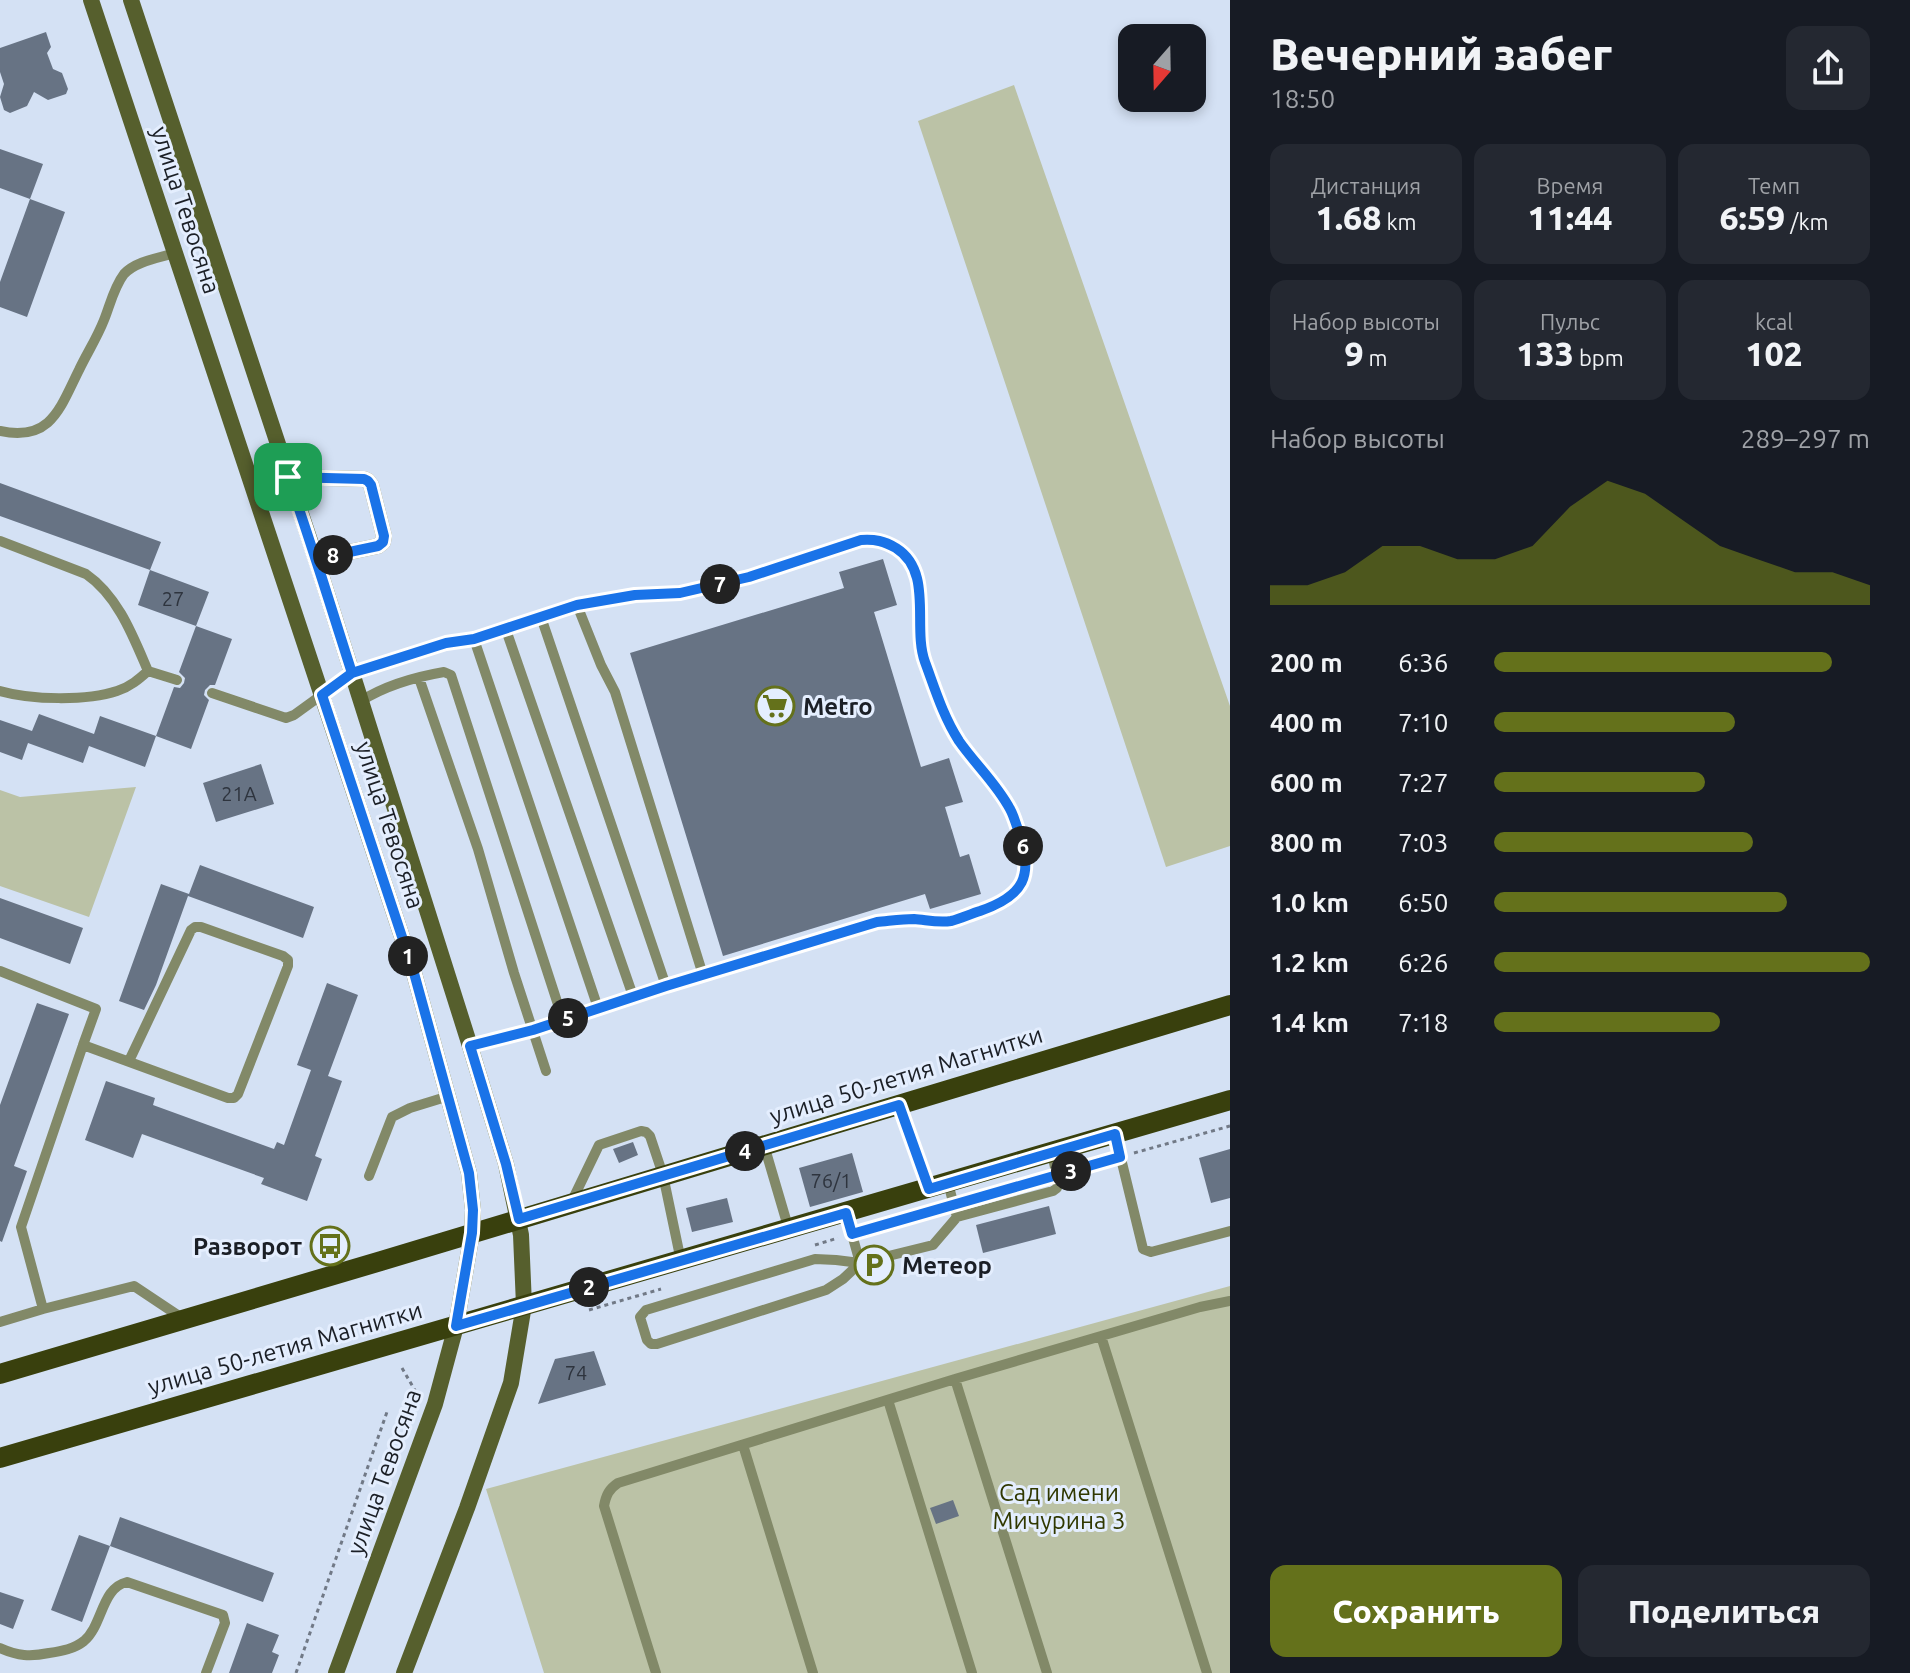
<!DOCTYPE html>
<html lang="ru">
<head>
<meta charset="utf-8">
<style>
	:root { --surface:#171b24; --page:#242831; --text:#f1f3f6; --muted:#9ea1a6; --accent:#64711b }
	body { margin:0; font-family:Ubuntu,sans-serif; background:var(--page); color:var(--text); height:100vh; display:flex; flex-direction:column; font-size:30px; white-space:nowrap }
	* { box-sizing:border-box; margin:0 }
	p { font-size:26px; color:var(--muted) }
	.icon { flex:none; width:44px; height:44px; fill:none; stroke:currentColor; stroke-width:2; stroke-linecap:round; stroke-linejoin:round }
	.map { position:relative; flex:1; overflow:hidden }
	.drawer { display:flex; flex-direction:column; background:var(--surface); width:680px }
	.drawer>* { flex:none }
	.needle { width:52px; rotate:200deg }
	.fabs { position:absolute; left:1118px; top:24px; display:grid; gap:16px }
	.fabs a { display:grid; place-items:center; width:88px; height:88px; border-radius:16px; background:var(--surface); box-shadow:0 4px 12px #0003; font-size:40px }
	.pin { position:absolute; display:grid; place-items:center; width:68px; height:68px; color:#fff; margin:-34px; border-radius:16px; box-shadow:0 4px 12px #0006 }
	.km { position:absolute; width:40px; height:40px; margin:-20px; border-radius:50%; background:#222; color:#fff; font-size:22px; line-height:40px; text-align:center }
	.round { display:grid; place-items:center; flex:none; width:84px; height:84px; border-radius:16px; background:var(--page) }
	.head { display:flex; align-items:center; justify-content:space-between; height:136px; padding:0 40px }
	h1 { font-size:44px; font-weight:800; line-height:60px }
	.metrics { display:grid; grid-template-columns:repeat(3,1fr); gap:12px; height:136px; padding:8px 40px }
	.metrics div { display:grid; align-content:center; border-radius:16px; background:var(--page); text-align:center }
	.metrics b { font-size:34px; font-weight:800 }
	.metrics small { font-size:22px; font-weight:400 }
	.metrics p { font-size:22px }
	.chart { height:224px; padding:16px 40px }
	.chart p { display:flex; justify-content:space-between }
	.chart svg { width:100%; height:144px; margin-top:8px; fill:var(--accent); opacity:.7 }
	.cta { display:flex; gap:16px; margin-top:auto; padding:16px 40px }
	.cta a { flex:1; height:92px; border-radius:16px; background:var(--accent); color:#fff; font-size:32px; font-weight:800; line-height:92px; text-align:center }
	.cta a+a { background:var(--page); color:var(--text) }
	ul { padding:0 40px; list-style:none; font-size:26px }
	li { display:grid; grid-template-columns:128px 96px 1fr; align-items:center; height:60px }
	li i { height:20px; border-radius:10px; background:var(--accent) }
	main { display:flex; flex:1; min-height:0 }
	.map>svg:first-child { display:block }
	.green { fill:#bbc2a6 }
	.building { fill:#677384 }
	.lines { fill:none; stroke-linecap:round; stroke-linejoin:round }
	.path { stroke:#717986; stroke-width:3; stroke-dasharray:4 4; stroke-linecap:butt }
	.lane { stroke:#828968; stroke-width:10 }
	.street { stroke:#828968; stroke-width:16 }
	.secondary { stroke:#565f2d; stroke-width:16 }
	.primary { stroke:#39400d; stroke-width:20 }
	.route-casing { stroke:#fff; stroke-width:16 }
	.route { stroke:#1a73e8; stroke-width:10 }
	.labels { text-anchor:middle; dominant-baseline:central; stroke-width:6; stroke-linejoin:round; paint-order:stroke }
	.number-label { font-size:20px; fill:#2e343e }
	.street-label { font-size:24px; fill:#1b1f26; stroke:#e4eefe }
	.poi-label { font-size:24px; font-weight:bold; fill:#1b1f26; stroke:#e4eefe; text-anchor:start }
	.park-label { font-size:24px; fill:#303800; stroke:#e4eefe }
</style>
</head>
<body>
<main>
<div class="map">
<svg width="1230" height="1673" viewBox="0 0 1230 1673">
	<rect width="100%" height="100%" fill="#d4e1f4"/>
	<path class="green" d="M 1014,85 L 1230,706 L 1230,846 L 1166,867 L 918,121 Z
		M 136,787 L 89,917 L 0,886 L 0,790 L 20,797 Z
		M 1230,1286 L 1230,1673 L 544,1673 L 486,1489 Z"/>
	<path class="building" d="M 46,32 L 51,47 L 47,53 L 53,69 L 62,73 L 68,89 L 66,94 L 48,100 L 34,92 L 27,106 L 10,113 L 4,110 L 0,97 L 4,84 L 0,72 L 0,48 Z
		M 0,149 L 43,164 L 30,199 L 0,188 Z
		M 30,199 L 65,212 L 27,317 L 0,307 L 0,282 Z
		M 0,483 L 161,542 L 150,570 L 0,516 Z
		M 883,559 L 897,605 L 874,612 L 921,767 L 949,758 L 963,802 L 945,807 L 960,857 L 969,854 L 981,894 L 930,909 L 925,894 L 723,956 L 630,653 L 844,588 L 839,572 Z
		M 150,570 L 209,592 L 196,626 L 138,605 Z
		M 196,626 L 232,639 L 215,685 L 210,685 L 205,690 L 204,695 L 209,700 L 191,749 L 156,736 L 174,687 L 180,688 L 184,683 L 185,678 L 179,672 Z
		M 39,714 L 94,734 L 100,716 L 156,736 L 145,767 L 89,746 L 83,763 L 28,743 L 22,760 L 0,752 L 0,720 L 32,731 Z
		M 261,764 L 274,804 L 216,822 L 203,783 Z
		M 200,865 L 314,907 L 303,938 L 188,896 L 156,985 L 144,1010 L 119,1001 L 161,884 L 189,894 Z
		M 0,898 L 83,928 L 70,964 L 0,938 Z
		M 327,983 L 358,995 L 328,1076 L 342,1081 L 315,1156 L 322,1159 L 307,1201 L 261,1184 L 264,1178 L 142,1134 L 133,1158 L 85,1140 L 106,1081 L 155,1098 L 153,1105 L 274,1149 L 277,1142 L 284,1145 L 311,1070 L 297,1065 Z
		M 37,1003 L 69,1014 L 14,1166 L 27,1171 L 2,1242 L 0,1241 L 0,1105 Z
		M 633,1142 L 638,1155 L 619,1163 L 613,1149 Z
		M 1230,1149 L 1230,1198 L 1211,1203 L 1199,1158 Z
		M 852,1153 L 863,1192 L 810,1207 L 799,1168 Z
		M 727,1198 L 733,1222 L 692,1232 L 686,1208 Z
		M 1049,1206 L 1056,1234 L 983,1253 L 976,1225 Z
		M 594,1351 L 606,1385 L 538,1404 L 555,1359 Z
		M 953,1500 L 959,1516 L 936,1524 L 930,1508 Z
		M 120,1517 L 274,1573 L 263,1602 L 110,1546 Z
		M 79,1535 L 110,1546 L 82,1622 L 51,1610 Z
		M 0,1592 L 24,1600 L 13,1629 L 0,1624 Z
		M 247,1623 L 279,1635 L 272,1652 L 279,1655 L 272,1673 L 229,1673 Z"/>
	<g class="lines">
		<path class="path" d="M 1134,1153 L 1230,1126
			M 1068,1172 L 1107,1161
			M 865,1230 L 942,1208
			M 815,1245 L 838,1238
			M 589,1310 L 661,1289
			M 402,1368 L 420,1399
			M 296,1673 L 388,1409"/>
		<path class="lane" d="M 0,431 C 51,442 60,408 79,370 C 87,353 97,338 104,320 C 110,305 114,287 124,274 C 136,261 159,258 175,253
			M 0,541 L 86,574 C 118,596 133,636 148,671 L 177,680
			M 577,605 L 635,595 L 680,593 L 749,577 L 861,540 L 874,539 L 887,542 L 901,551 L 913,565 L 918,585 L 922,653 L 944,714 L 960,741 L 1011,810 L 1022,843 L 1027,863 L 1024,879 L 1009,898 L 992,907 L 953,920 L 936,922 L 913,919 L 877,922 L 703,975
			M 541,617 L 577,605 L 601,665 L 615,692 L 703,975 L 666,986
			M 505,627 L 474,639 L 598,1008
			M 419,678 L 478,849 L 514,973 L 546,1071
			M 0,691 C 31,700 87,701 117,691 C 130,687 139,679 148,671
			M 212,693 L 286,718 L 294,715 L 352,673 L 446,643 L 474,639
			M 361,701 C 386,685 415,677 444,672 L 451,675 L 563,1020
			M 0,971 L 96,1009 L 83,1045
			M 470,1046 L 533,1030 L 666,986 L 541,617 L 505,627 L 633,996
			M 899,1105 L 929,1189
			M 1115,1134 L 1143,1249 L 1151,1252 L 1230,1231
			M 764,1145 L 789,1230
			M 369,1176 L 392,1117 L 410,1108 L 449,1096
			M 948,1183 L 957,1217 L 1053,1191 L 1057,1188 L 1058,1182 L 1052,1153
			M 571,1203 L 599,1145 L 641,1131 L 646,1132 L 650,1136 L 663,1175 L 681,1261
			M 846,1213 L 860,1263 L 933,1245 L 957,1217
			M 815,1259 L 836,1260 L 860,1263 L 843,1279 L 826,1290 L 657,1344 L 651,1344 L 647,1340 L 640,1317 L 646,1310 Z
			M 43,1309 L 21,1227 L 83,1045 L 228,1098 L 234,1098 L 238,1094 L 288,966 L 288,960 L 283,956 L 201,927 L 195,927 L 191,930 L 129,1061
			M 0,1322 L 43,1309 L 134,1286 L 182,1318
			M 1101,1336 L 1207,1673
			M 955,1379 L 1047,1673
			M 888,1400 L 972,1673
			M 743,1445 L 813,1673
			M 0,1648 C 18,1656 30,1657 49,1653 C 62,1651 74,1649 84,1641 C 103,1625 101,1588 127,1582 L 223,1615 L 225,1623 L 206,1673
			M 656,1673 L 604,1506 C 606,1495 609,1489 618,1483 L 955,1379 L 1200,1307 L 1230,1301"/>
		<path class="street" d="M 288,477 L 364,479 L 368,481 L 371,485 L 384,536 L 383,542 L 378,546 L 316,559"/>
		<path class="secondary" d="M 91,0 L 414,973 L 469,1173 L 473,1210 L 472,1233 L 456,1326 L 435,1404 L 336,1673
			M 131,0 L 316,559 L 470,1046 L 506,1164 L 521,1235 L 524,1305 L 511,1383 L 467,1508 L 404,1673"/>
		<path class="primary" d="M 0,1374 L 381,1261 L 1230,1005
			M 0,1458 L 1230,1100"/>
	</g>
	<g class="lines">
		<defs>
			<path id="route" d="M 288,477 C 311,542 331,608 352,673 L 322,695 L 414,973 L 469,1173 L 473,1210 L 472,1233 L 456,1326 L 846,1213 L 852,1234 L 1120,1157 L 1115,1134 L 929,1189 L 899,1105 L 519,1219 L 506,1164 L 470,1046 L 533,1030 L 666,986 L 877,922 C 889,921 902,919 914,919 C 927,920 938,923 951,921 C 960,919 970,914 980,911 C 1024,896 1034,876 1019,832 C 1016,825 1014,816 1010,809 C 997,784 975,764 959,741 C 943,716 935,689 925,662 C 912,627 934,572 896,548 C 884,541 875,539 861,540 L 749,577 L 680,593 L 635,595 L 577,605 L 474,639 L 446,643 L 352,673 L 316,559 L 378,546 L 383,542 L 384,536 L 371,485 L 368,481 L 364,479 L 288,477"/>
		</defs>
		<use href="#route" class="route-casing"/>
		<use href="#route" class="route"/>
	</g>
	<defs>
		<symbol id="supermarket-ring" viewBox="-11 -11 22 22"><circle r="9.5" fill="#e4eefe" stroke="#64711b" stroke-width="1.5"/><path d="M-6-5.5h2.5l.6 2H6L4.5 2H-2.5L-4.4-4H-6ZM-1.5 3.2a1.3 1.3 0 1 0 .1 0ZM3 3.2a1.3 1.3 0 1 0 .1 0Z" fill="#64711b"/></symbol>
		<symbol id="bus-ring" viewBox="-11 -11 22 22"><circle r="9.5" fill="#e4eefe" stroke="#64711b" stroke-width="1.5"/><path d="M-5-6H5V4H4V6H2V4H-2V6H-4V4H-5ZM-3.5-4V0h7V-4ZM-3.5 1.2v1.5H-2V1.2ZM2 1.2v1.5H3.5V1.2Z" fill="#64711b"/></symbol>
		<symbol id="parking-ring" viewBox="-11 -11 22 22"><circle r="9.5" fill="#e4eefe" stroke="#64711b" stroke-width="1.5"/><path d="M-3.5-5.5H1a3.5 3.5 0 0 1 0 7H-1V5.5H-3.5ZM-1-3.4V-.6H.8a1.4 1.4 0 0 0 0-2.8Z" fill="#64711b"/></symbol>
	</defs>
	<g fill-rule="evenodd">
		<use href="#supermarket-ring" x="753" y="684" width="44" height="44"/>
		<use href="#bus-ring" x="308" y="1224" width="44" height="44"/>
		<use href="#parking-ring" x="852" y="1243" width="44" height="44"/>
	</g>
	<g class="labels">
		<g class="number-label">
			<text x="173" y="598">27</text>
			<text x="239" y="793">21А</text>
			<text x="831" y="1180">76/1</text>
			<text x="576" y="1372">74</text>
		</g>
		<g class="street-label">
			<text transform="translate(186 210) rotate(72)">улица Тевосяна</text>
			<text transform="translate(390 825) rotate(72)">улица Тевосяна</text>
			<text transform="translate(906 1075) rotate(-17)">улица 50-летия Магнитки</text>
			<text transform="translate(285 1348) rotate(-16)">улица 50-летия Магнитки</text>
			<text transform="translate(384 1472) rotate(-70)">улица Тевосяна</text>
		</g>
		<g class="poi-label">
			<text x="803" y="706">Metro</text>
			<text x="302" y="1246" text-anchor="end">Разворот</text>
			<text x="902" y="1265">Метеор</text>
		</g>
		<g class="park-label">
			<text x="1059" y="1492">Сад имени<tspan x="1059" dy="28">Мичурина 3</tspan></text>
		</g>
	</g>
</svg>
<div class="fabs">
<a><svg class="needle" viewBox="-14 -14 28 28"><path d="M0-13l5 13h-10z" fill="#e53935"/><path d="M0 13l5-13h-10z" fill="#9ea1a6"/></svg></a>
</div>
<div class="pin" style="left:288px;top:477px;background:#1e9e55"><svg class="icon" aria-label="arrive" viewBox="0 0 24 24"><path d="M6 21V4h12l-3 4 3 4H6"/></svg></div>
<b class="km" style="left:408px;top:956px">1</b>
<b class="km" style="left:589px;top:1287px">2</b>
<b class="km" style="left:1071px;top:1171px">3</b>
<b class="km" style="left:745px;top:1151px">4</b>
<b class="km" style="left:568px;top:1018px">5</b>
<b class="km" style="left:1023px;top:846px">6</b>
<b class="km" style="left:720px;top:584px">7</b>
<b class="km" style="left:333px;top:555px">8</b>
</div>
<section class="drawer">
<div class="head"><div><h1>Вечерний забег</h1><p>18:50</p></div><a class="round"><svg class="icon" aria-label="share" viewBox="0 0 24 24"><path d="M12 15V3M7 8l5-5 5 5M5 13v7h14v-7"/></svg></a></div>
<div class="metrics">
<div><p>Дистанция</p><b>1.68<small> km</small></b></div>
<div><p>Время</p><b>11:44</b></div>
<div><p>Темп</p><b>6:59<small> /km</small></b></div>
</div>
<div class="metrics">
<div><p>Набор высоты</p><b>9<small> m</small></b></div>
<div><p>Пульс</p><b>133<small> bpm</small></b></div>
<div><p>kcal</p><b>102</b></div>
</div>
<div class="chart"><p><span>Набор высоты</span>289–297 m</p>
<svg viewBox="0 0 160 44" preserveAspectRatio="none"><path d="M0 44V38L10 38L20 34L30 26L40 26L50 30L60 30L70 26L80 14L90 6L100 10L110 18L120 26L130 30L140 34L150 34L160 38V44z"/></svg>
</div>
<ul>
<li><b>200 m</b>6:36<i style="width:90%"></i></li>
<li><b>400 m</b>7:10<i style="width:64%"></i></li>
<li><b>600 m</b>7:27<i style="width:56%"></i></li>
<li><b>800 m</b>7:03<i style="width:69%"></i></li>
<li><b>1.0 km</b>6:50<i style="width:78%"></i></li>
<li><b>1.2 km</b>6:26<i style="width:100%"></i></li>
<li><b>1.4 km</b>7:18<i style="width:60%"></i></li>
</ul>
<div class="cta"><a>Сохранить</a><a>Поделиться</a></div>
</section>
</main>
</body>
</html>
